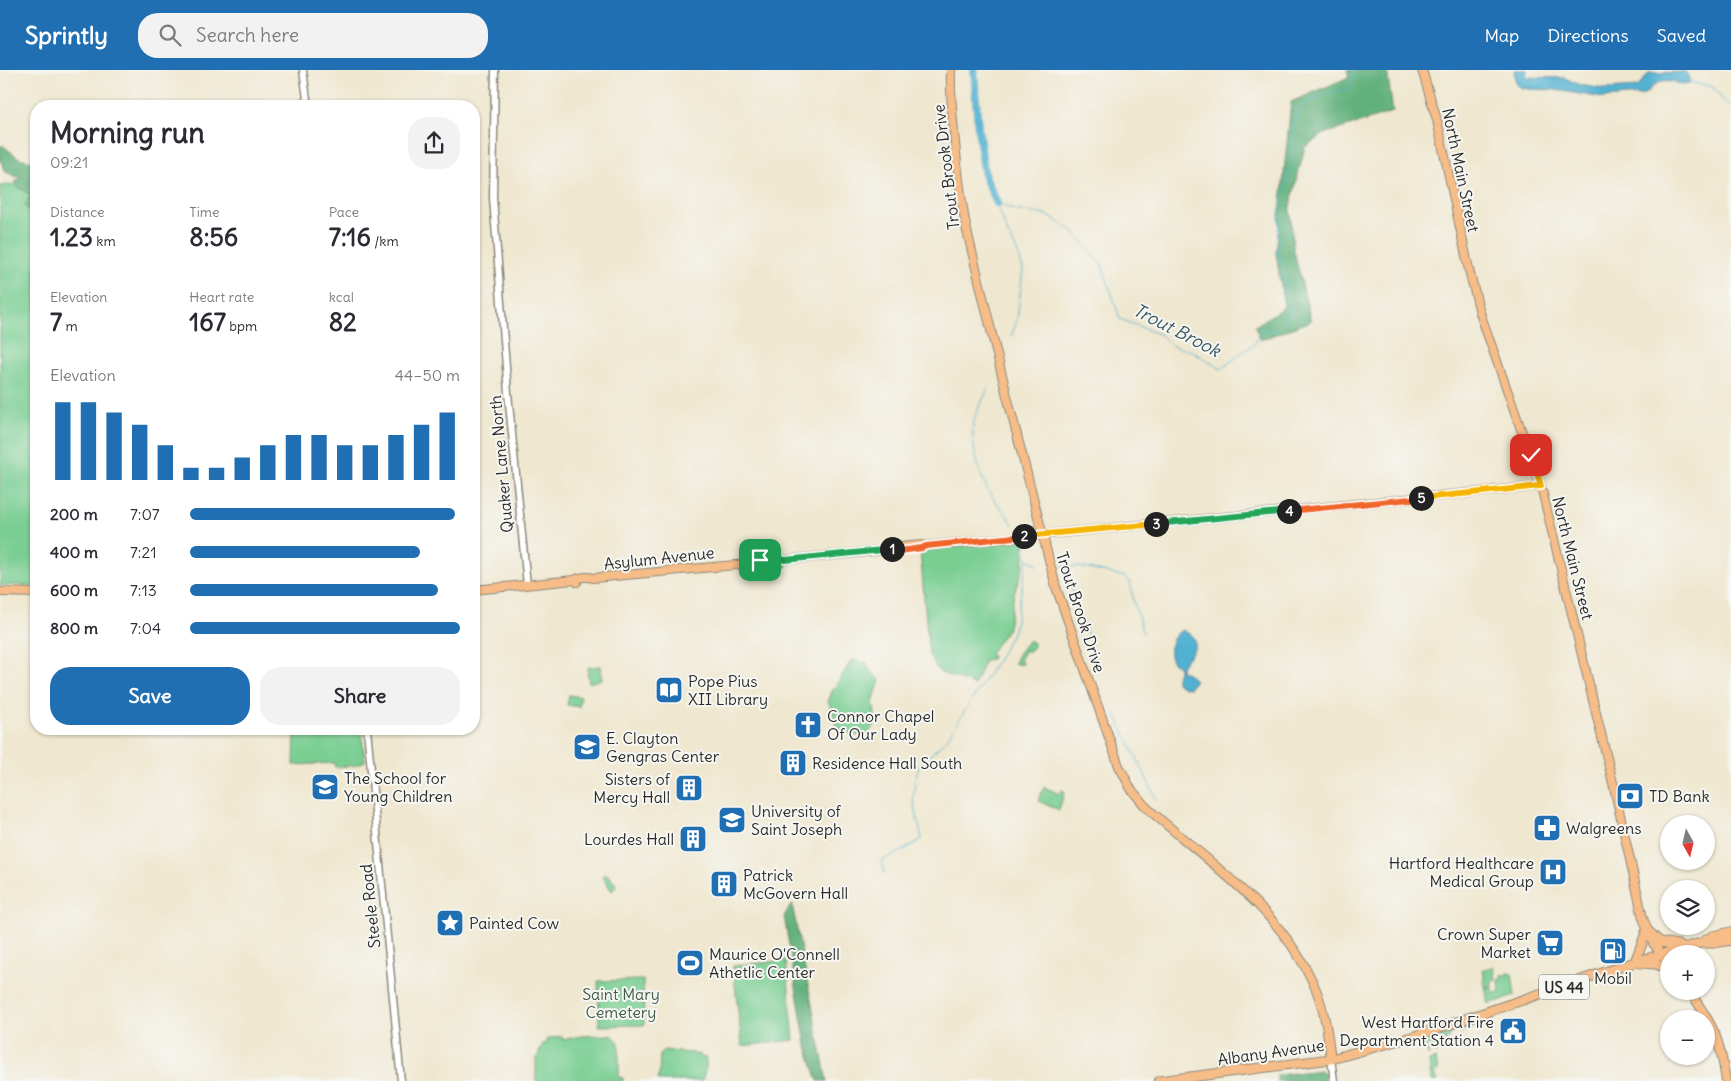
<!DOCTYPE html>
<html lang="en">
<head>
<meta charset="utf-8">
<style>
	:root { --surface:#fff; --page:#f2f2f3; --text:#2b2b33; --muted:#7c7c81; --accent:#1f6fb2 }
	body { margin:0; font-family:Delius,sans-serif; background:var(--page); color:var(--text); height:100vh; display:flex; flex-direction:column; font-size:19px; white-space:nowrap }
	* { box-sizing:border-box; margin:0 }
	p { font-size:16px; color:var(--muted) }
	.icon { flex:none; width:28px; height:28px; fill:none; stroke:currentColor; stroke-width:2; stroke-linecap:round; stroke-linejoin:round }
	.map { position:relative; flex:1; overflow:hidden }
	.panel { position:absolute; left:30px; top:30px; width:450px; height:635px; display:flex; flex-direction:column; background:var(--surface); border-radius:20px; box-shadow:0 1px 4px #0004 }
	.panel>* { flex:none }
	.needle { width:32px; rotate:172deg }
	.buttons { position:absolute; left:1660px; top:745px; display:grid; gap:10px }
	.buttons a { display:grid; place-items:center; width:55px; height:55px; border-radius:50%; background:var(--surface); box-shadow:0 1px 4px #0004; font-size:25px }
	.pin { position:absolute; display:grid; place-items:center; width:42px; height:42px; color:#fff; margin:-21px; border-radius:10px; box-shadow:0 2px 8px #0006 }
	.km { position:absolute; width:25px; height:25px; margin:-12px; border-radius:50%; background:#222; color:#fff; font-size:14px; line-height:25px; text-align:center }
	.round { display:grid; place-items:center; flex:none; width:52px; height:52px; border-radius:20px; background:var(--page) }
	.summary { display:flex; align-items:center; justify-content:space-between; height:85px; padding:0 20px }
	h1 { font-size:28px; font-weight:700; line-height:38px }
	.stats { display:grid; grid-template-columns:repeat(3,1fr); gap:8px; height:85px; padding:5px 20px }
	.stats div { display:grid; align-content:center }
	.stats b { font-size:25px; font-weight:700 }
	.stats small { font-size:14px; font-weight:400 }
	.stats p { font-size:14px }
	.chart { height:140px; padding:10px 20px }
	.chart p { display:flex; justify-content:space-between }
	.chart svg { width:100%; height:90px; margin-top:5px; stroke:var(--accent); stroke-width:6 }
	.cta { display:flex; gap:10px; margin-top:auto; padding:10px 20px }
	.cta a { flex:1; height:58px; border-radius:20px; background:var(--accent); color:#fff; font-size:20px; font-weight:700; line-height:58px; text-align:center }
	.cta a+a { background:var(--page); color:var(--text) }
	ul { padding:0 20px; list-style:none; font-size:16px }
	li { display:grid; grid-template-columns:80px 60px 1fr; align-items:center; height:38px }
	li i { height:12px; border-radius:6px; background:var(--accent) }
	header { display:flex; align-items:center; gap:30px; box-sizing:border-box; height:70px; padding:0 25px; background:var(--accent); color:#fff }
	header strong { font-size:24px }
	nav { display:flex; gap:28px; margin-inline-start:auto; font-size:18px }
	.search { width:350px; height:45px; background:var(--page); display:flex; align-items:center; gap:12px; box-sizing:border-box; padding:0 18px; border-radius:20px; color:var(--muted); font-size:19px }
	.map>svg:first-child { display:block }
	.green { fill:#79ce92; stroke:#527c5e }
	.forest { fill:#62b17c; stroke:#466e54 }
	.water { fill:#51b1d0; stroke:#3e6e7e }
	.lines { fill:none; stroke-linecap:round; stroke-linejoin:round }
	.stream { stroke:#51b1d0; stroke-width:1 }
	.river { stroke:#51b1d0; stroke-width:8 }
	.minor-casing { stroke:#8d897d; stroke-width:9 }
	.major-casing { stroke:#8d897d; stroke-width:10 }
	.highway-casing { stroke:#8d897d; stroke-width:11 }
	.minor { stroke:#fff; stroke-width:6 }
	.major { stroke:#f7bd88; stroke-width:8 }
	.highway { stroke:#f7bd88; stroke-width:9 }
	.split-1-casing { stroke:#fff; stroke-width:10 }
	.split-2-casing { stroke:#fff; stroke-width:10 }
	.split-3-casing { stroke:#fff; stroke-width:10 }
	.split-4-casing { stroke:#fff; stroke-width:10 }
	.split-5-casing { stroke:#fff; stroke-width:10 }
	.split-6-casing { stroke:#fff; stroke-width:10 }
	.split-1 { stroke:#22a559; stroke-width:6 }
	.split-2 { stroke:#f0652b; stroke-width:6 }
	.split-3 { stroke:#f5b400; stroke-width:6 }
	.split-4 { stroke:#22a559; stroke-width:6 }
	.split-5 { stroke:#f0652b; stroke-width:6 }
	.split-6 { stroke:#f5b400; stroke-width:6 }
	.labels { text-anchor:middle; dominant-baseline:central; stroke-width:4; stroke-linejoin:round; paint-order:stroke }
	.shield { fill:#f6f6f2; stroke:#686867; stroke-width:1 }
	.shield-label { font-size:15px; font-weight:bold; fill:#2b2b2b }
	.street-label { font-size:16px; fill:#2b2b2b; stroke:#f6f6f2 }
	.poi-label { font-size:16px; fill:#2b2b2b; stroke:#f6f6f2; text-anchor:start }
	.park-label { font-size:16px; fill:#425c4a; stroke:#f6f6f2 }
	.water-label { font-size:18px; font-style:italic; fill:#385a65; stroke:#f6f6f2 }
</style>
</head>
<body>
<header>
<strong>Sprintly</strong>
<div class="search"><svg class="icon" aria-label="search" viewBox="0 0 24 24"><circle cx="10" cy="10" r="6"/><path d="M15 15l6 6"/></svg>Search here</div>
<nav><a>Map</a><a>Directions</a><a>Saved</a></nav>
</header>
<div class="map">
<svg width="1731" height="1011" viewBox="0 0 1731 1011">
	<rect width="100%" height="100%" fill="#f6f6f2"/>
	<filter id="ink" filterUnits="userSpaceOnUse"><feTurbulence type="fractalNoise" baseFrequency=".02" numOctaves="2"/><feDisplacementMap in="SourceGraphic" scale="10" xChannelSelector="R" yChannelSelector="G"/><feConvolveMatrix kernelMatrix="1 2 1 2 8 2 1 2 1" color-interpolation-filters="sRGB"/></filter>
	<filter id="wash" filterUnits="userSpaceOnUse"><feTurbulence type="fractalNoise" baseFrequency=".0096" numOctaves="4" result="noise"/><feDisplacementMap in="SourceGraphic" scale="20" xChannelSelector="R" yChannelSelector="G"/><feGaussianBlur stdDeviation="1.12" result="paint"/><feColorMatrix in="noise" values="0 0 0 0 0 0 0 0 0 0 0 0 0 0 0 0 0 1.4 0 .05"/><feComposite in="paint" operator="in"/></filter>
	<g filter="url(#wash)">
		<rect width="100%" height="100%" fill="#efe7cf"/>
		<path class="green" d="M 36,112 L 36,517 L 22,515 L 0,516 L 0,116 Z
			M 1025,470 L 1023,497 L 1014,524 L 1008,558 L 990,583 L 992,587 L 991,589 L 985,590 L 974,615 L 939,602 L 929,585 L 920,480 Z
			M 1029,570 L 1035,575 L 1029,582 L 1025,580 L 1019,590 L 1022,592 L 1021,595 L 1014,593 L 1018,584 Z
			M 852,590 L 867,593 L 868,599 L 880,610 L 873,632 L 875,643 L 874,657 L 866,665 C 856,666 841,664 836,655 C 833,651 835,647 833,643 C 832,639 830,635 828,632 L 832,621 Z
			M 600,596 L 602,609 L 589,613 L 587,599 L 589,597 Z
			M 569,625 L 581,627 L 579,637 L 567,635 Z
			M 295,659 L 361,659 L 365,691 C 357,697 345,696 335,697 L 334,693 L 294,695 Z
			M 1044,717 L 1060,724 L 1061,720 L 1065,721 L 1059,740 L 1038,731 Z
			M 605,804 L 609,806 L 617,816 L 612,821 L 602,806 Z
			M 786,890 L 794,970 L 742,976 L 733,896 Z
			M 1494,897 L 1496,909 L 1492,910 L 1492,916 L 1485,917 L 1483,899 Z
			M 1507,903 L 1512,903 L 1515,926 L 1489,934 L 1485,918 L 1492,917 L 1494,923 L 1500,922 L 1499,910 L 1502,909 L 1502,906 L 1507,905 Z
			M 643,910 L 644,955 L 599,956 L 598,911 Z
			M 1468,955 L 1469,957 L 1462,960 L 1462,964 L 1460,960 L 1450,964 L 1450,968 L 1447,969 L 1446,972 L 1445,971 L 1445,968 L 1437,971 L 1438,976 L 1434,977 L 1436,984 L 1435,984 L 1432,975 L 1426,976 L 1429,986 L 1425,980 L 1421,980 L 1422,972 Z
			M 612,965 L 619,972 L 619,1007 L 623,1008 L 623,1011 L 536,1011 L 536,990 L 543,974 L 547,973 L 546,969 L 562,966 L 563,970 L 581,966 Z
			M 664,980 L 687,983 L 688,982 L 700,985 L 700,987 L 706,988 L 706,998 L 702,1011 L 658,1011 L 657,1007 L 659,1007 L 660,983 Z
			M 1436,989 L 1438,1001 L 1435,1001 L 1434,1004 L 1438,1011 L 1431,1011 L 1429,991 Z"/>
		<path class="forest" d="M 1347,0 L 1387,0 L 1393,42 L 1324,64 L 1305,77 L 1290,137 L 1293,177 L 1311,251 L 1260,270 L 1255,256 L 1284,237 L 1276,183 L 1291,32 L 1349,7 Z
			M 2,75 L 19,88 L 36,92 L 36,140 L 28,139 L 25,135 L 31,125 L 18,117 L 15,112 L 20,108 L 6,102 L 0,90 L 0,77 Z
			M 792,834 L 827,1011 L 818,1011 L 805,970 L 784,846 Z
			M 1320,1000 L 1325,1003 L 1326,1011 L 1277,1011 L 1277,1005 Z"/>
		<path class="water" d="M 1514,0 L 1527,0 L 1526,7 L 1565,8 L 1580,15 L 1605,19 L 1638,17 L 1649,3 L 1685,2 C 1690,6 1691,8 1689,13 C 1680,16 1670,10 1661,12 C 1653,13 1649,23 1642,25 L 1603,28 L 1556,20 L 1529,19 L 1522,18 L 1516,14 Z
			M 1182,560 C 1208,572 1190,583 1181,596 L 1181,601 L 1189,604 L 1195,610 L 1189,618 L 1183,617 L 1176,612 C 1175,606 1180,603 1179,597 C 1178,596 1173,592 1172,591 C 1166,581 1172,565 1182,560 Z"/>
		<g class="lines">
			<path class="stream" d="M 1689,12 L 1713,17 L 1727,35 L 1731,36
				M 997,133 L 1013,140 L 1047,145 L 1073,161 L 1102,195 L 1120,249 L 1161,265 L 1172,276 L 1192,281 L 1221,299 L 1255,273 L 1260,259 C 1281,264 1280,259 1291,243 L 1286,224 L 1286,212 L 1278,182 L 1279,142 L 1291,97 L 1296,40 C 1306,30 1334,22 1348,19 L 1352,11 L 1354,0
				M 997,134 L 1007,162 L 1017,181 L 1023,199 L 1017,250 L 1011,267
				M 988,318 C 984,329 977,339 974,350 C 969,370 980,410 992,427 C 999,436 1007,445 1013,454
				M 1028,490 L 1038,494
				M 1063,496 L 1080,497 L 1125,507 L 1130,512 L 1133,529 L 1143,563
				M 1063,496 L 1068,504 L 1079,545 L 1083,551 L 1096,589
				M 1115,643 L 1157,730
				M 885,803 L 881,791 L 904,780 L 922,769 L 913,729 L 915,710 L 919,696 L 946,670 L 997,591 L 1014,560 L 1027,489 L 1023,475"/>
			<path class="river" d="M 974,0 L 978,58 L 985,107 L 997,133"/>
		</g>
	</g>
	<g filter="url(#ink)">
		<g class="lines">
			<defs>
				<path id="minor" d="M 303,0 L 308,36
					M 495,0 L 493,128 L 508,323 L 527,515
					M 367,659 L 401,1011
					M 1331,989 L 1334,1011"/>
				<path id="major" d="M 951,0 C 950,21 952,41 954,62 C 957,95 960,128 967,161 L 1007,326 L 1056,517 L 1119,696 L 1131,719 L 1145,736 C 1207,792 1284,840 1317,922 C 1325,943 1328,966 1331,989
					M 1422,0 L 1437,50 L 1469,200 L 1481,246 L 1541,416 L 1613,713 L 1643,848 L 1653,873 L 1669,895
					M 897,479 L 899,477 L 922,475 L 926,476 L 1541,416
					M 780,492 L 783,490 L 897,479 L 900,481
					M 574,510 C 579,507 588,506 593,508 L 757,493 C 763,488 776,487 783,490
					M 474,520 L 574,510 L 577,512
					M 0,522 L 36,523
					M 1689,921 C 1714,955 1720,969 1726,1011"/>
				<path id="highway" d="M 1647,860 L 1660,872 L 1678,875 L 1682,878
					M 1701,873 L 1714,873 L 1731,870
					M 1635,892 L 1647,860
					M 1640,893 L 1656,894 L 1669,899
					M 1159,1011 L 1331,989 L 1415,966 L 1635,892 L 1701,873 L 1713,866 L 1731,862"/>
			</defs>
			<use href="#minor" class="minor-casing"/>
			<use href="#major" class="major-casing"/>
			<use href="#highway" class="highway-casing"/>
			<use href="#minor" class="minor"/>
			<use href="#major" class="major"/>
			<use href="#highway" class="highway"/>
		</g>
	</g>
	<g class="lines" filter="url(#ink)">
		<defs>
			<path id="split-1" d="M 760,490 L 779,488 L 785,490 L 892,479"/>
			<path id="split-2" d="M 892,479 L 900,481 L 922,478 L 926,476 L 1024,466"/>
			<path id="split-3" d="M 1024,466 L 1156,454"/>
			<path id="split-4" d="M 1156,454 L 1289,441"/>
			<path id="split-5" d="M 1289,441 L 1421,428"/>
			<path id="split-6" d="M 1421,428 L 1541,416 L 1531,385"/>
		</defs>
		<use href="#split-1" class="split-1-casing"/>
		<use href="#split-2" class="split-2-casing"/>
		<use href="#split-3" class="split-3-casing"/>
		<use href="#split-4" class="split-4-casing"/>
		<use href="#split-5" class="split-5-casing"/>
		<use href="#split-6" class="split-6-casing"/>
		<use href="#split-1" class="split-1"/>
		<use href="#split-2" class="split-2"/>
		<use href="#split-3" class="split-3"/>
		<use href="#split-4" class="split-4"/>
		<use href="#split-5" class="split-5"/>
		<use href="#split-6" class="split-6"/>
	</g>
	<defs>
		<symbol id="library-square" viewBox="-11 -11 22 22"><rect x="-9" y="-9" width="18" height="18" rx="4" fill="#1f6fb2" stroke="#f6f6f2"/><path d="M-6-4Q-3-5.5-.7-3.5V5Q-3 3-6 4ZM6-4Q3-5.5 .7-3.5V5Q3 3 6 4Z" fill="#fff"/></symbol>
		<symbol id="church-square" viewBox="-11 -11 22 22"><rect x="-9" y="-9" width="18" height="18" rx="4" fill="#1f6fb2" stroke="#f6f6f2"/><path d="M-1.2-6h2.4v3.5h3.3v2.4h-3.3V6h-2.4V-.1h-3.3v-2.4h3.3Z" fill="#fff"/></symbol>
		<symbol id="school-square" viewBox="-11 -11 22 22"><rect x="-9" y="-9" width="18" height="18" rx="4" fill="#1f6fb2" stroke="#f6f6f2"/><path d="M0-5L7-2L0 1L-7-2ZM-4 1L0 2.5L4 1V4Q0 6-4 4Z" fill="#fff"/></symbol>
		<symbol id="building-square" viewBox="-11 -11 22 22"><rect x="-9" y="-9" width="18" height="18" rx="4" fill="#1f6fb2" stroke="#f6f6f2"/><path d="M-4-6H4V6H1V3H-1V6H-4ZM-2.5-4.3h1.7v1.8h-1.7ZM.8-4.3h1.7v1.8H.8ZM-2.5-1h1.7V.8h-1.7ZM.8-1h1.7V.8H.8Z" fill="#fff"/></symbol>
		<symbol id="bank-square" viewBox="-11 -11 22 22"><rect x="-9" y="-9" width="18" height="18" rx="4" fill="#1f6fb2" stroke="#f6f6f2"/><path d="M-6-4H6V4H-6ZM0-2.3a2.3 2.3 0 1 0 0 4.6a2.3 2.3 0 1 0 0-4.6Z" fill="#fff"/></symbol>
		<symbol id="university-square" viewBox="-11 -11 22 22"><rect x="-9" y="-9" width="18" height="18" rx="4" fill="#1f6fb2" stroke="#f6f6f2"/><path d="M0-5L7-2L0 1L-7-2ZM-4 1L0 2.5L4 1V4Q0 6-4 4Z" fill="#fff"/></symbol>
		<symbol id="pharmacy-square" viewBox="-11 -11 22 22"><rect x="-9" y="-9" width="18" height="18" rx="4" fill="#1f6fb2" stroke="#f6f6f2"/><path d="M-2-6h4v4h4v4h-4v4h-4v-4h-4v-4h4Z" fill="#fff"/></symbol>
		<symbol id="hospital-square" viewBox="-11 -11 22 22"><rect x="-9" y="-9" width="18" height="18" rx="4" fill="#1f6fb2" stroke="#f6f6f2"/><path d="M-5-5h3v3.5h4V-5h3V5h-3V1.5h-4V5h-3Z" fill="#fff"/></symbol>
		<symbol id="sight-square" viewBox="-11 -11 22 22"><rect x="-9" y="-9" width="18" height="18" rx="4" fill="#1f6fb2" stroke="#f6f6f2"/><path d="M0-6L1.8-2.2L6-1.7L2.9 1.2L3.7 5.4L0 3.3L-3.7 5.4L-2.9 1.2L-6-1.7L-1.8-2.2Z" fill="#fff"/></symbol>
		<symbol id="supermarket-square" viewBox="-11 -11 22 22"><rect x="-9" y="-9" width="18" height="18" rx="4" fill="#1f6fb2" stroke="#f6f6f2"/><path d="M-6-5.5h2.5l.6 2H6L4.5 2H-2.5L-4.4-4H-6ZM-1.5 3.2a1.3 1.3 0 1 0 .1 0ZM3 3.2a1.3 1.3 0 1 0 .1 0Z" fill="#fff"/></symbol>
		<symbol id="fuel-square" viewBox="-11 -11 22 22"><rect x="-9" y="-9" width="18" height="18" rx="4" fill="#1f6fb2" stroke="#f6f6f2"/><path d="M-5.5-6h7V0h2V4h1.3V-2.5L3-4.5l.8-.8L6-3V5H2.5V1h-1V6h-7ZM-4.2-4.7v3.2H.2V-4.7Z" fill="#fff"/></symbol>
		<symbol id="stadium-square" viewBox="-11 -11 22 22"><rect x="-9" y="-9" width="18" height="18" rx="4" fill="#1f6fb2" stroke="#f6f6f2"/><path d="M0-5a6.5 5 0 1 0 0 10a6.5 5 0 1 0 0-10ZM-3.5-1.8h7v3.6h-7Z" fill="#fff"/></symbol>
		<symbol id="civic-square" viewBox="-11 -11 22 22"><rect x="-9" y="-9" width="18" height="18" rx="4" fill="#1f6fb2" stroke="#f6f6f2"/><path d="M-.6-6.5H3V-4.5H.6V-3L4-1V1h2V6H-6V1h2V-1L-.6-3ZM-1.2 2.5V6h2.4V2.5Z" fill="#fff"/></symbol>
	</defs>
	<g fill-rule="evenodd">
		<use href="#library-square" x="653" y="604" width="32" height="32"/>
		<use href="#church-square" x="792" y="639" width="32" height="32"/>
		<use href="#school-square" x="571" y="661" width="32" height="32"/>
		<use href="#building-square" x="777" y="677" width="32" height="32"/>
		<use href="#school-square" x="309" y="701" width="32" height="32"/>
		<use href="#building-square" x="673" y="702" width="32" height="32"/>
		<use href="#bank-square" x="1614" y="710" width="32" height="32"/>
		<use href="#university-square" x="716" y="734" width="32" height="32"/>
		<use href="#pharmacy-square" x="1531" y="742" width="32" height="32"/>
		<use href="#building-square" x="677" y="753" width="32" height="32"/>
		<use href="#hospital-square" x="1537" y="786" width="32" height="32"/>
		<use href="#building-square" x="708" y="798" width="32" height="32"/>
		<use href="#sight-square" x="434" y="837" width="32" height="32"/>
		<use href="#supermarket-square" x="1534" y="857" width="32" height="32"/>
		<use href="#fuel-square" x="1597" y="865" width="32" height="32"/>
		<use href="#stadium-square" x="674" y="877" width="32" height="32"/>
		<use href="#civic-square" x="1497" y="945" width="32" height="32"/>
	</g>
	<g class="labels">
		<rect class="shield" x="1539" y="904.5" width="50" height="25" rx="4"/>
		<g class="shield-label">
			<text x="1564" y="917">US 44</text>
		</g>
		<g class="street-label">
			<text transform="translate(946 97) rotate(-97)">Trout Brook Drive</text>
			<text transform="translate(1461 100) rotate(78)">North Main Street</text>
			<text transform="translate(501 394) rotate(-95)">Quaker Lane North</text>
			<text transform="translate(659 488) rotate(-6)">Asylum Avenue</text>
			<text transform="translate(1573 488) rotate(76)">North Main Street</text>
			<text transform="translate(1081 542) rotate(72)">Trout Brook Drive</text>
			<text transform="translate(370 836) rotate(-96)">Steele Road</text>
			<text transform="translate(1271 982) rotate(-8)">Albany Avenue</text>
		</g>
		<g class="poi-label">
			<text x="688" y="611">Pope Pius<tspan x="688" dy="18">XII Library</tspan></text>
			<text x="827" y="646">Connor Chapel<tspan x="827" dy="18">Of Our Lady</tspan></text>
			<text x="606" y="668">E. Clayton<tspan x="606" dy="18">Gengras Center</tspan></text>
			<text x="812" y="693">Residence Hall South</text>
			<text x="344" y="708">The School for<tspan x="344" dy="18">Young Children</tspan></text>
			<text x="670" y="709" text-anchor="end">Sisters of<tspan x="670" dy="18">Mercy Hall</tspan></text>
			<text x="1649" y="726">TD Bank</text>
			<text x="751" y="741">University of<tspan x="751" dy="18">Saint Joseph</tspan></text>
			<text x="1566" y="758">Walgreens</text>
			<text x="674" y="769" text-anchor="end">Lourdes Hall</text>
			<text x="1534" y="793" text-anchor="end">Hartford Healthcare<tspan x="1534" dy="18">Medical Group</tspan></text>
			<text x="743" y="805">Patrick<tspan x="743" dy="18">McGovern Hall</tspan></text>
			<text x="469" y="853">Painted Cow</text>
			<text x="1531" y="864" text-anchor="end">Crown Super<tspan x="1531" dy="18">Market</tspan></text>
			<text x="709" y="884">Maurice O'Connell<tspan x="709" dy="18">Athetlic Center</tspan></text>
			<text x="1613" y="908" text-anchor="middle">Mobil</text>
			<text x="1494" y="952" text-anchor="end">West Hartford Fire<tspan x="1494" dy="18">Department Station 4</tspan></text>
		</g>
		<g class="park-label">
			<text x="621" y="924">Saint Mary<tspan x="621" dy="18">Cemetery</tspan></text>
		</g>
		<g class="water-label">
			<text transform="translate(1177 260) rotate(27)">Trout Brook</text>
		</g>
	</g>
</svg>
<div class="buttons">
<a><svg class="needle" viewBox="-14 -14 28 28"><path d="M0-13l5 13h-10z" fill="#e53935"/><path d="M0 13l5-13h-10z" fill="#7c7c81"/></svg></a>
<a><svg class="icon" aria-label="layers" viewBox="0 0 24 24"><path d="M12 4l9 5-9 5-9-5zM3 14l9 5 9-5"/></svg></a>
<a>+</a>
<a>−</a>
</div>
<div class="pin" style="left:760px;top:490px;background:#1e9e55"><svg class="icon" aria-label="arrive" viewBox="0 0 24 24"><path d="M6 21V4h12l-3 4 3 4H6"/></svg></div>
<div class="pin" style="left:1531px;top:385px;background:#d93025"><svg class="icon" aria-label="check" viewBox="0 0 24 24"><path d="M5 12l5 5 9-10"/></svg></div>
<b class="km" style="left:892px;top:479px">1</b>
<b class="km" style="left:1024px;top:466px">2</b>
<b class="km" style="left:1156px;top:454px">3</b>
<b class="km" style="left:1289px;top:441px">4</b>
<b class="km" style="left:1421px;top:428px">5</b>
<section class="panel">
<div class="summary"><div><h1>Morning run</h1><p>09:21</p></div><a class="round"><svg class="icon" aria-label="share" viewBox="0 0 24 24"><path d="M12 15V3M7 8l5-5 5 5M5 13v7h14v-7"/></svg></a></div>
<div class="stats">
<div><p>Distance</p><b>1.23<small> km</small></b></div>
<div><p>Time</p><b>8:56</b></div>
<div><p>Pace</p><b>7:16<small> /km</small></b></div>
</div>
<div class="stats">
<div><p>Elevation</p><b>7<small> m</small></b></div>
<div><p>Heart rate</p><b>167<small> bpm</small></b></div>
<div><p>kcal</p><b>82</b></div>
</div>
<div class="chart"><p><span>Elevation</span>44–50 m</p>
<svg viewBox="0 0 160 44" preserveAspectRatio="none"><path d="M5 44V6M15 44V6M25 44V11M35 44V17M45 44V27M55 44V38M65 44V38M75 44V33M85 44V27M95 44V22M105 44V22M115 44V27M125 44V27M135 44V22M145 44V17M155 44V11"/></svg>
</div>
<ul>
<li><b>200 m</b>7:07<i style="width:98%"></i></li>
<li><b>400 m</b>7:21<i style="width:85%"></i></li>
<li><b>600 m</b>7:13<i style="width:92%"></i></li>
<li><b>800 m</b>7:04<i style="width:100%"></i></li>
</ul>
<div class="cta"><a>Save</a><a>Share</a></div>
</section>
</div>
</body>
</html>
